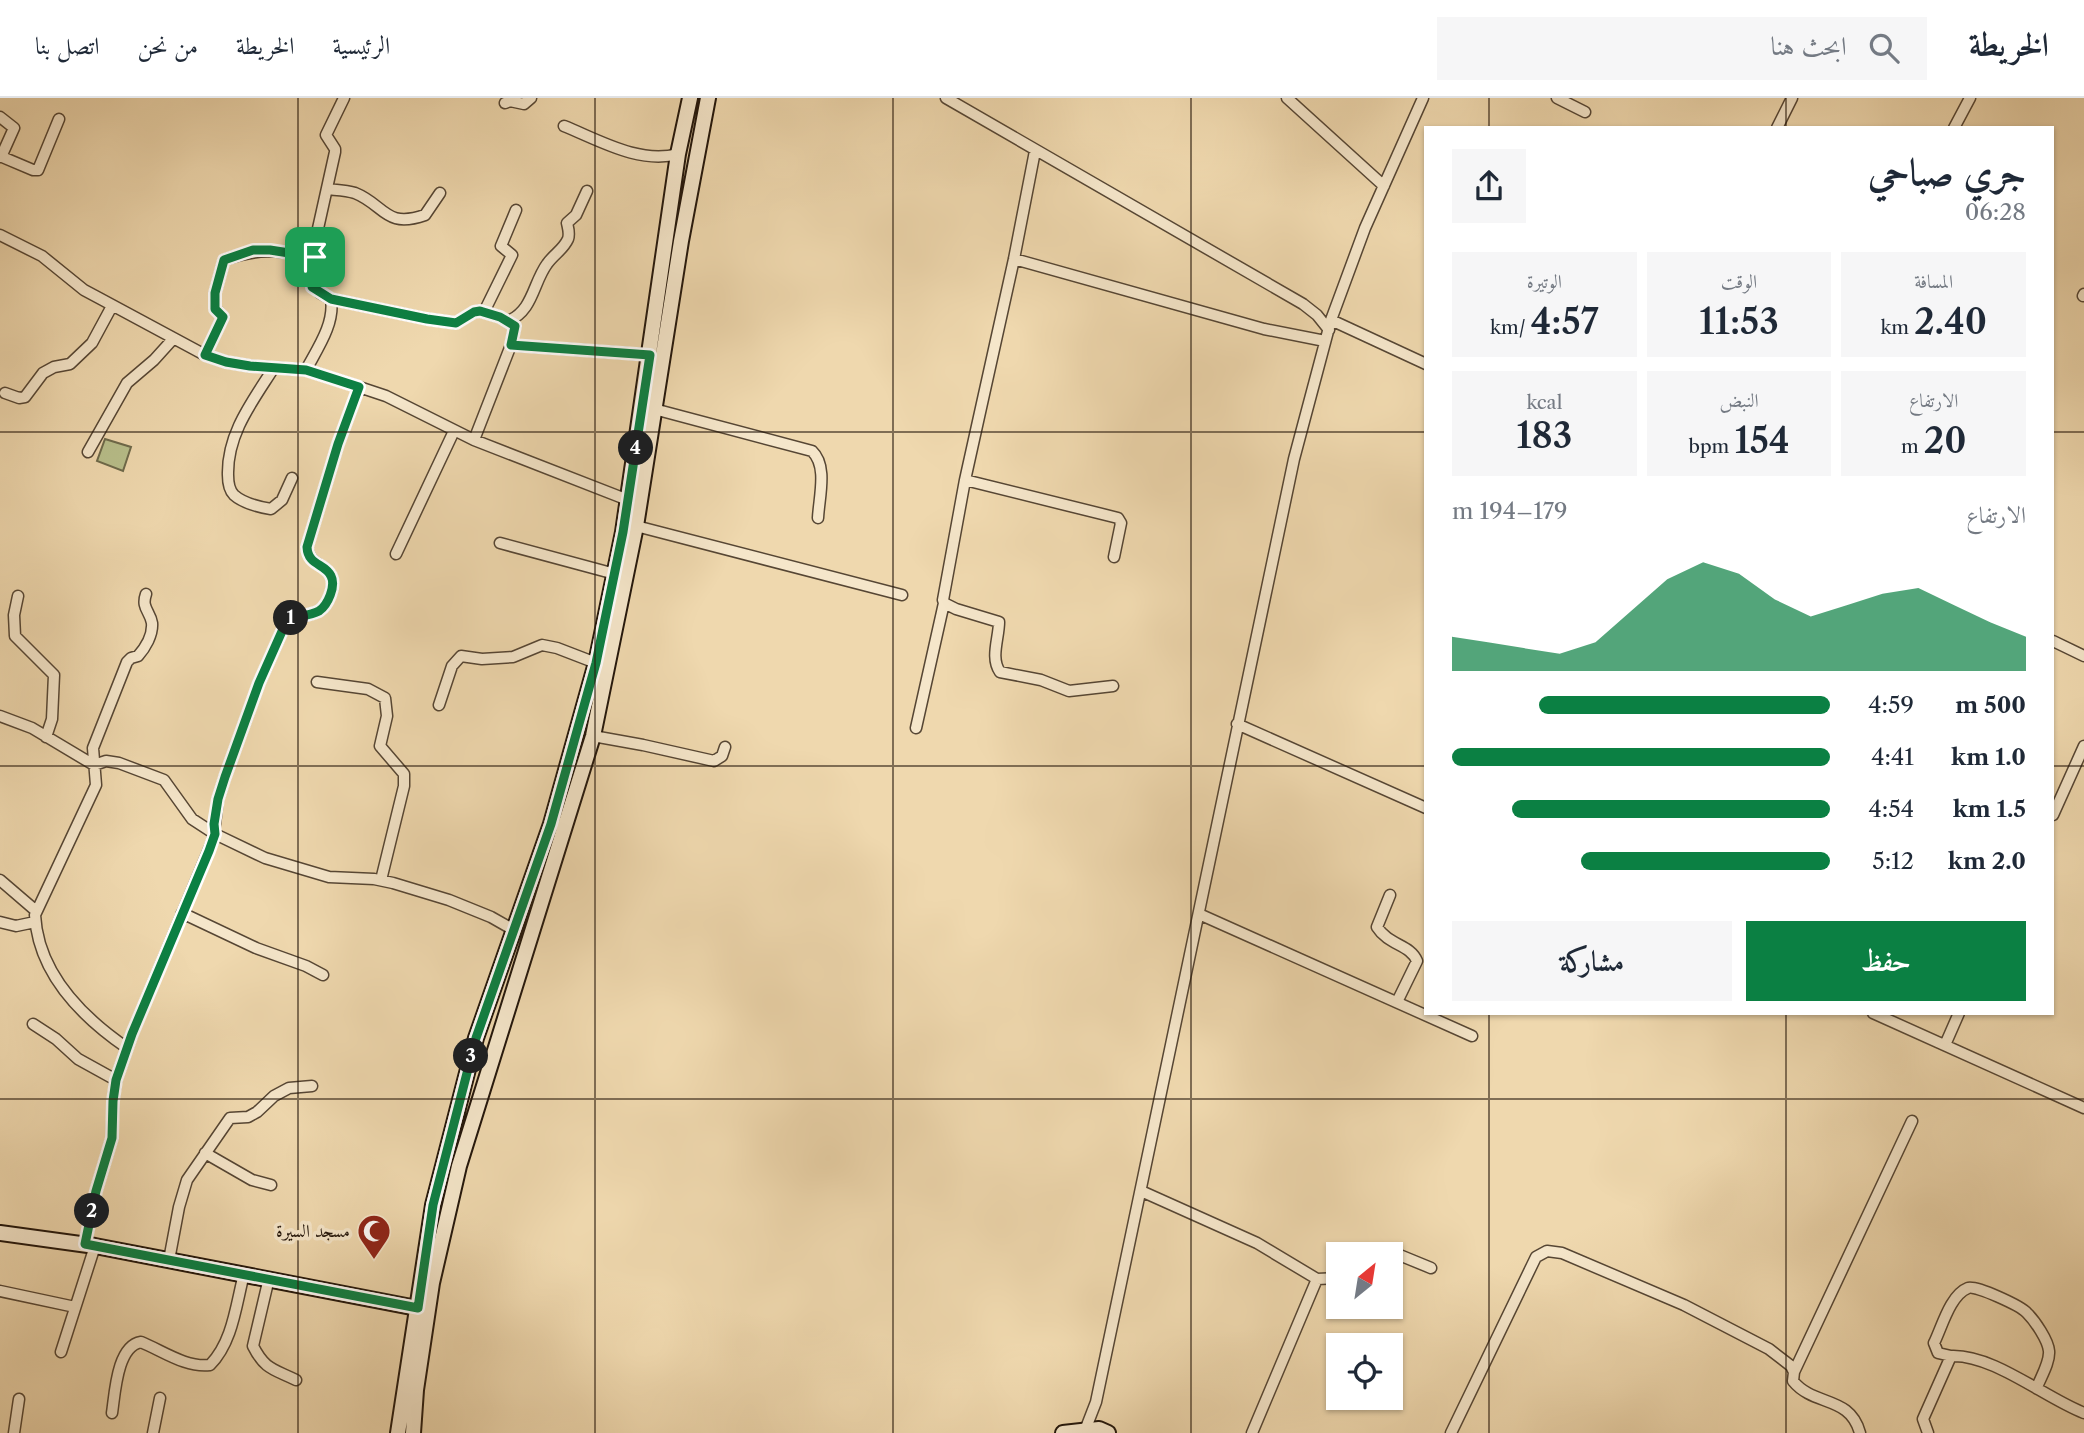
<!DOCTYPE html>
<html lang="ar">
<head>
<meta charset="utf-8">
<style>
	:root { --surface:#fff; --page:#f6f6f7; --text:#1f2937; --muted:#747a83; --line:#e0e1e3; --accent:#0b8043 }
	body { margin:0; font-family:"Libre Caslon Text",Amiri,serif; background:var(--page); color:var(--text); direction:rtl; height:100vh; display:flex; flex-direction:column; font-size:26px; white-space:nowrap }
	* { box-sizing:border-box; margin:0 }
	p { font-size:23px; color:var(--muted) }
	.icon { flex:none; width:38px; height:38px; fill:none; stroke:currentColor; stroke-width:2; stroke-linecap:round; stroke-linejoin:round }
	.map { position:relative; flex:1; overflow:hidden; direction:ltr }
	.sheet { position:absolute; left:1424px; top:28px; width:630px; height:889px; display:flex; flex-direction:column; background:var(--surface); border-radius:0px; box-shadow:0 2px 5px #0004; direction:rtl }
	.sheet>* { flex:none }
	.needle { width:46px; rotate:30deg }
	.controls { position:absolute; left:1326px; top:1144px; display:grid; gap:14px }
	.controls a { display:grid; place-items:center; width:77px; height:77px; border-radius:0px; background:var(--surface); box-shadow:0 2px 5px #0004; font-size:35px }
	.pin { position:absolute; display:grid; place-items:center; width:60px; height:60px; color:#fff; margin:-30px; border-radius:14px; box-shadow:0 4px 10px #0006 }
	.km { position:absolute; width:35px; height:35px; margin:-18px; border-radius:50%; background:#222; color:#fff; font-size:19px; line-height:35px; text-align:center }
	.round { display:grid; place-items:center; flex:none; width:74px; height:74px; border-radius:0px; background:var(--page) }
	.summary { display:flex; align-items:center; justify-content:space-between; height:119px; padding:0 28px }
	h1 { font-size:38px; font-weight:600; line-height:52px }
	.figures { display:grid; grid-template-columns:repeat(3,1fr); gap:10px; height:119px; padding:7px 28px }
	.figures div { display:grid; align-content:center; border-radius:0px; background:var(--page); text-align:center }
	.figures b { font-size:35px; font-weight:600 }
	.figures small { font-size:19px; font-weight:400 }
	.figures p { font-size:19px }
	.chart { height:196px; padding:14px 28px }
	.chart p { display:flex; justify-content:space-between }
	.chart svg { width:100%; height:126px; margin-top:7px; fill:var(--accent); opacity:.7 }
	.cta { display:flex; gap:14px; margin-top:auto; padding:14px 28px }
	.cta a { flex:1; height:80px; border-radius:0px; background:var(--accent); color:#fff; font-size:28px; font-weight:600; line-height:80px; text-align:center }
	.cta a+a { background:var(--page); color:var(--text) }
	ul { padding:0 28px; list-style:none; font-size:23px }
	li { display:grid; grid-template-columns:112px 84px 1fr; align-items:center; height:52px }
	li i { height:18px; border-radius:9px; background:var(--accent) }
	header { display:flex; align-items:center; gap:42px; box-sizing:border-box; height:98px; padding:0 35px; background:var(--surface); border-bottom:2px solid var(--line) }
	header strong { font-size:33px }
	nav { display:flex; gap:38px; margin-inline-start:auto; font-size:24px }
	.search { width:490px; height:63px; background:var(--page); display:flex; align-items:center; gap:18px; box-sizing:border-box; padding:0 24px; border-radius:0px; color:var(--muted); font-size:26px }
	.map>svg:first-child { display:block }
	.green { fill:#b8bf8b; stroke:#6e6a4b; stroke-width:2 }
	.lines { fill:none; stroke-linecap:round; stroke-linejoin:round }
	.street-casing { stroke:#564634; stroke-width:13 }
	.secondary-casing { stroke:#23160b; stroke-width:18 }
	.street { stroke:#f5e6ca; stroke-width:10 }
	.secondary { stroke:#f5e6ca; stroke-width:14 }
	.route-casing { stroke:#fff; stroke-width:14 }
	.route { stroke:#0b8043; stroke-width:9 }
	.grid { fill:none; stroke:#23160b; stroke-width:2; stroke-opacity:0.55 }
	.labels { text-anchor:middle; dominant-baseline:central; stroke-width:7; stroke-linejoin:round; paint-order:stroke }
	.poi-label { font-size:18px; fill:#23160b; stroke:#f5e6ca; text-anchor:end }
</style>
</head>
<body>
<header>
<strong>الخريطة</strong>
<div class="search"><svg class="icon" aria-label="search" viewBox="0 0 24 24"><circle cx="10" cy="10" r="6"/><path d="M15 15l6 6"/></svg>ابحث هنا</div>
<nav><a>الرئيسية</a><a>الخريطة</a><a>من نحن</a><a>اتصل بنا</a></nav>
</header>
<div class="map">
<svg width="2084" height="1335" viewBox="0 0 2084 1335">
	<rect width="100%" height="100%" fill="#efd8ae"/>
	<filter id="stains"><feTurbulence type="fractalNoise" baseFrequency=".00286" numOctaves="4"/><feColorMatrix values="0 0 0 0 .2 0 0 0 0 .09 0 0 0 0 .02 0 0 0 .5 -.17"/></filter>
	<radialGradient id="worn" r=".72"><stop offset=".6" stop-color="#630" stop-opacity="0"/><stop offset="1" stop-color="#630" stop-opacity=".3"/></radialGradient>
	<path class="green" d="M 105,341 L 131,349 L 123,373 L 97,363 Z"/>
	<g class="lines">
		<defs>
			<path id="street" d="M 946,0 L 1303,206 L 1317,217 L 1329,232
				M 1287,0 L 1384,88
				M 1557,0 L 1585,14
				M 505,5 L 510,3 L 524,6 L 531,0
				M 0,19 L 14,30 L 1,59
				M 564,28 C 601,43 639,66 678,56
				M 1777,30 L 1792,0
				M 1954,30 L 1970,0
				M 1035,53 L 1014,161 L 965,382 L 943,502 L 944,505 L 956,511 L 999,524 C 999,540 990,560 1000,574 L 1041,582 L 1069,593 L 1113,588
				M 0,58 L 33,72 L 38,72 L 59,21
				M 327,91 C 336,92 346,92 355,95 C 385,107 385,131 425,117 L 440,95
				M 0,137 L 42,158 L 84,192 L 99,200 L 205,257 L 226,264 L 250,268 L 306,272 L 359,289 L 386,298 L 474,342 L 628,402
				M 1014,161 L 1264,231 L 1325,243
				M 2083,198 L 2084,196
				M 331,201 L 427,221 L 456,225 L 474,214 L 480,213 L 500,219 L 515,228 L 511,247
				M 484,214 L 512,157 L 501,148 L 516,112
				M 1331,222 L 1426,266
				M 508,223 C 533,213 533,185 547,166 C 554,156 563,152 568,141 C 570,135 568,130 567,125 L 576,117 L 587,93
				M 205,257 L 223,219 L 215,210 L 215,195 L 224,162 C 260,149 279,153 315,159
				M 273,271 C 252,304 227,336 228,377 C 228,383 229,392 234,397 C 243,405 259,409 271,411 L 282,402 L 292,380
				M 306,272 C 317,251 335,226 331,201 L 320,195 L 311,186 L 315,159 L 313,153 L 335,54 L 335,51 L 326,37 L 344,0
				M 5,295 L 19,300 L 25,299 L 43,275 L 54,269 L 70,266 L 92,245 L 112,208
				M 654,311 L 812,353 C 828,368 819,399 818,420
				M 474,342 L 511,247 L 650,257
				M 88,354 L 127,285 L 154,262 L 173,241
				M 965,382 L 1118,420 L 1121,425 L 1114,459
				M 636,428 L 902,497
				M 500,445 L 615,476
				M 396,456 L 454,333
				M 18,498 L 14,517 L 15,538 L 54,577 L 52,621 L 46,639
				M 2053,543 L 2084,558
				M 317,584 L 368,591 L 385,600 L 387,618 L 380,648 L 404,676 L 404,688 L 381,782
				M 439,607 L 452,568 L 461,558 L 482,561 L 513,559 L 542,547 L 557,550 L 596,565
				M 0,618 L 32,630 L 94,667 L 106,663 L 119,665 L 164,682 L 192,721 L 215,736 L 265,760 L 329,779 L 374,781 L 393,785 L 449,802 L 491,819 L 512,831
				M 1237,626 L 1426,710
				M 916,630 L 944,505
				M 593,638 L 643,647 L 714,663 L 722,658 L 725,649
				M 2053,717 L 2084,648
				M 0,782 L 35,812
				M 1390,797 L 1377,829 C 1389,848 1410,846 1417,863 L 1397,904
				M 182,815 L 256,850 L 306,868 L 323,877
				M 1199,816 L 1472,938
				M 0,824 L 16,828 L 35,824
				M 1873,915 L 2084,1010
				M 33,926 L 56,941 L 78,961 L 116,982
				M 1945,947 L 1959,915
				M 127,950 C 82,919 38,875 35,817 L 96,687 L 93,650 L 127,564 L 131,560 L 138,558 C 145,550 153,537 152,525 C 150,513 141,510 146,496
				M 205,1055 L 252,1082 L 271,1087
				M 1141,1093 L 1257,1145 L 1317,1181 L 1252,1335
				M 85,1146 L 96,1093 L 112,1040 L 113,1003 L 116,982 L 132,936 L 213,742 L 218,701 L 225,679 L 259,585 L 287,522 C 297,518 309,518 319,513 C 328,507 336,488 331,478 C 325,465 309,468 307,449 L 338,346 L 359,289
				M 1381,1157 L 1392,1154 L 1431,1170
				M 169,1162 L 179,1109 L 187,1082 L 230,1020 L 248,1019 L 257,1014 L 274,998 L 289,990 L 312,988
				M 269,1180 L 253,1248 C 265,1272 274,1271 296,1282
				M 1317,1181 L 1339,1180
				M 0,1193 L 75,1209
				M 61,1254 L 95,1148
				M 1951,1258 L 1938,1255 L 1934,1245 C 1942,1229 1950,1197 1968,1190 C 1976,1187 2021,1208 2027,1215 C 2035,1223 2048,1242 2049,1253 C 2050,1264 2041,1279 2037,1289
				M 1794,1274 L 1912,1023
				M 112,1315 C 115,1295 117,1248 141,1244 C 163,1253 186,1270 210,1267 C 233,1244 236,1206 244,1176
				M 14,1335 L 19,1301
				M 153,1335 L 160,1300
				M 1084,1335 L 1096,1304 L 1294,361 L 1331,222 L 1365,130 L 1423,0
				M 1451,1335 L 1536,1159 L 1547,1153 L 1562,1155 L 1684,1207 L 1769,1251 L 1791,1268 L 1794,1274 L 1793,1283 C 1814,1309 1850,1297 1860,1335
				M 1928,1335 L 1923,1321 L 1951,1258 C 1993,1256 2045,1300 2084,1315"/>
			<path id="secondary" d="M 0,1135 L 95,1148 L 427,1212
				M 398,1335 L 433,1107 L 476,940 L 551,726 L 596,565 L 623,434 L 678,56 L 690,0
				M 413,1335 L 416,1292 L 432,1185 L 459,1068 L 593,638 L 636,428 L 681,143 L 708,0
				M 1063,1335 L 1099,1331 L 1108,1335"/>
		</defs>
		<use href="#street" class="street-casing"/>
		<use href="#secondary" class="secondary-casing"/>
		<use href="#street" class="street"/>
		<use href="#secondary" class="secondary"/>
	</g>
	<g class="lines">
		<defs>
			<path id="route" d="M 253,152 L 270,152 L 315,159 L 312,189 L 331,201 L 427,221 L 456,225 L 474,214 L 480,213 L 500,219 L 515,228 L 511,247 L 650,257 L 623,434 L 596,565 L 551,726 L 476,940 L 433,1107 L 418,1210 L 85,1146 L 96,1093 L 112,1040 L 113,1003 L 116,982 L 132,936 L 209,753 L 215,736 L 214,726 L 218,701 L 225,679 L 259,585 L 287,522 C 297,518 309,518 319,513 C 328,507 336,488 331,478 C 325,465 308,468 307,449 L 338,346 L 359,289 L 306,272 L 250,268 L 226,264 L 205,257 L 223,219 L 215,211 L 215,195 L 224,162 Z"/>
		</defs>
		<use href="#route" class="route-casing"/>
		<use href="#route" class="route"/>
	</g>
	<path class="grid" d="M 298,0 L 298,1335M 595,0 L 595,1335M 893,0 L 893,1335M 1191,0 L 1191,1335M 1489,0 L 1489,30M 1786,0 L 1786,30M 0,334 L 1426,334M 2053,334 L 2084,334M 0,668 L 1426,668M 2053,668 L 2084,668M 1489,915 L 1489,1335M 1786,915 L 1786,1335M 0,1001 L 2084,1001"/>
	<defs>
		<symbol id="mosque-pin" viewBox="-11 -11 22 30"><path d="M0 17L-7.5 6A9.5 9.5 0 1 1 7.5 6Z" fill="#8f2418" stroke="#f5e6ca"/><path d="M3.5-4.9A6 6 0 1 0 3.5 4.9A5 5 0 1 1 3.5-4.9Z" fill="#fff"/></symbol>
	</defs>
	<g fill-rule="evenodd">
		<use href="#mosque-pin" x="355" y="1114" width="38" height="52"/>
	</g>
	<g class="labels">
		<g class="poi-label">
			<text x="350" y="1133">مسجد السيرة</text>
		</g>
	</g>
	<rect width="100%" height="100%" filter="url(#stains)"/>
	<rect width="100%" height="100%" fill="url(#worn)"/>
</svg>
<div class="controls">
<a><svg class="needle" viewBox="-14 -14 28 28"><path d="M0-13l5 13h-10z" fill="#e53935"/><path d="M0 13l5-13h-10z" fill="#747a83"/></svg></a>
<a><svg class="icon" aria-label="locate" viewBox="0 0 24 24"><circle cx="12" cy="12" r="6"/><path d="M12 2v4M12 18v4M2 12h4M18 12h4"/></svg></a>
</div>
<div class="pin" style="left:315px;top:159px;background:#1e9e55"><svg class="icon" aria-label="arrive" viewBox="0 0 24 24"><path d="M6 21V4h12l-3 4 3 4H6"/></svg></div>
<b class="km" style="left:291px;top:520px">1</b>
<b class="km" style="left:92px;top:1113px">2</b>
<b class="km" style="left:471px;top:958px">3</b>
<b class="km" style="left:636px;top:350px">4</b>
<section class="sheet">
<div class="summary"><div><h1>جري صباحي</h1><p>06:28</p></div><a class="round"><svg class="icon" aria-label="share" viewBox="0 0 24 24"><path d="M12 15V3M7 8l5-5 5 5M5 13v7h14v-7"/></svg></a></div>
<div class="figures">
<div><p>المسافة</p><b>2.40<small> km</small></b></div>
<div><p>الوقت</p><b>11:53</b></div>
<div><p>الوتيرة</p><b>4:57<small> /km</small></b></div>
</div>
<div class="figures">
<div><p>الارتفاع</p><b>20<small> m</small></b></div>
<div><p>النبض</p><b>154<small> bpm</small></b></div>
<div><p>kcal</p><b>183</b></div>
</div>
<div class="chart"><p><span>الارتفاع</span>179–194 m</p>
<svg viewBox="0 0 160 44" preserveAspectRatio="none"><path d="M0 44V32L10 34L20 36L30 38L40 34L50 23L60 12L70 6L80 10L90 19L100 25L110 21L120 17L130 15L140 21L150 27L160 32V44z"/></svg>
</div>
<ul>
<li><b>500 m</b>4:59<i style="width:77%"></i></li>
<li><b>1.0 km</b>4:41<i style="width:100%"></i></li>
<li><b>1.5 km</b>4:54<i style="width:84%"></i></li>
<li><b>2.0 km</b>5:12<i style="width:66%"></i></li>
</ul>
<div class="cta"><a>حفظ</a><a>مشاركة</a></div>
</section>
</div>
</body>
</html>
